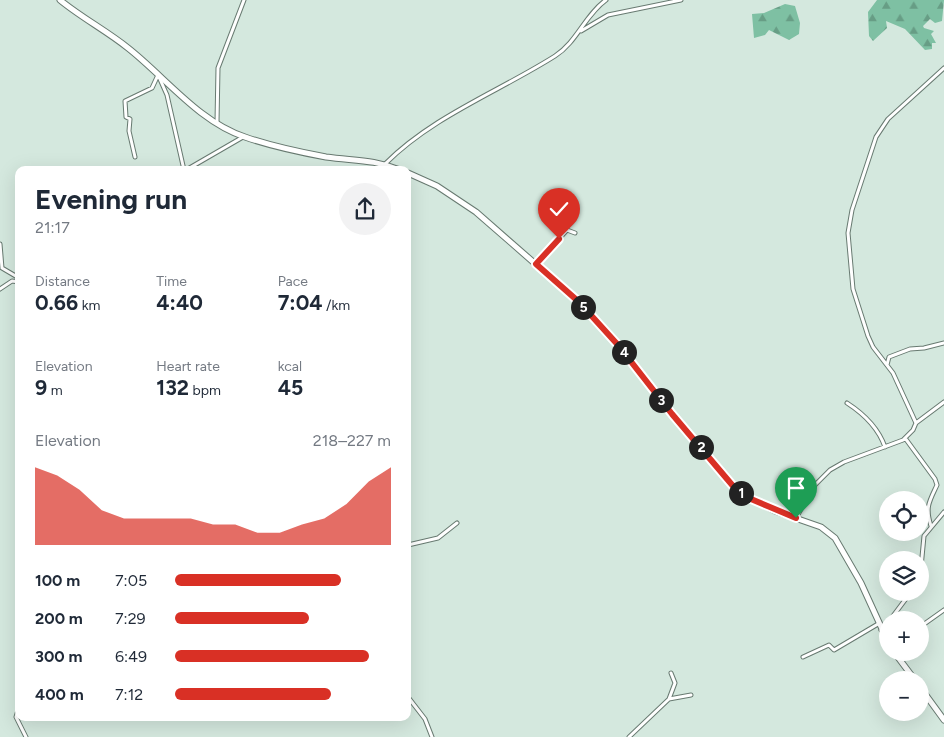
<!DOCTYPE html>
<html lang="en">
<head>
<meta charset="utf-8">
<style>
	:root { --surface:#fff; --page:#f2f2f3; --text:#1f2937; --muted:#747a83; --accent:#d93025 }
	body { margin:0; font-family:Figtree,sans-serif; background:var(--page); color:var(--text); height:100vh; display:flex; flex-direction:column; font-size:19px; white-space:nowrap }
	* { box-sizing:border-box; margin:0 }
	p { font-size:16px; color:var(--muted) }
	.icon { flex:none; width:28px; height:28px; fill:none; stroke:currentColor; stroke-width:2; stroke-linecap:round; stroke-linejoin:round }
	.map { position:relative; flex:1; overflow:hidden }
	.drawer { position:absolute; left:15px; top:166px; width:396px; height:555px; display:flex; flex-direction:column; background:var(--surface); border-radius:10px; box-shadow:0 5px 20px #0002 }
	.drawer>* { flex:none }
	.buttons { position:absolute; left:879px; top:491px; display:grid; gap:10px }
	.buttons a { display:grid; place-items:center; width:50px; height:50px; border-radius:50%; background:var(--surface); box-shadow:0 5px 20px #0002; font-size:25px }
	.pin { position:absolute; display:grid; place-items:center; width:42px; height:42px; color:#fff; margin:-51px -21px; border-radius:50% 50% 50% 0; rotate:-45deg; box-shadow:0 0 5px #0007 }
	.pin .icon { rotate:45deg }
	.km { position:absolute; width:25px; height:25px; margin:-12px; border-radius:50%; background:#222; color:#fff; font-size:14px; line-height:25px; text-align:center }
	.round { display:grid; place-items:center; flex:none; width:52px; height:52px; border-radius:26px; background:var(--page) }
	.overview { display:flex; align-items:center; justify-content:space-between; height:85px; padding:0 20px }
	h1 { font-size:28px; font-weight:700; line-height:38px }
	.metrics { display:grid; grid-template-columns:repeat(3,1fr); gap:8px; height:85px; padding:5px 20px }
	.metrics div { display:grid; align-content:center }
	.metrics b { font-size:21px; font-weight:700 }
	.metrics small { font-size:14px; font-weight:400 }
	.metrics p { font-size:14px }
	.chart { height:140px; padding:10px 20px }
	.chart p { display:flex; justify-content:space-between }
	.chart svg { width:100%; height:90px; margin-top:5px; fill:var(--accent); opacity:.7 }
	ul { padding:0 20px; list-style:none; font-size:16px }
	li { display:grid; grid-template-columns:80px 60px 1fr; align-items:center; height:38px }
	li i { height:12px; border-radius:6px; background:var(--accent) }
	.map>svg:first-child { display:block }
	.forest { fill:url(#forest-firs) }
	.lines { fill:none; stroke-linecap:round; stroke-linejoin:round }
	.street-casing { stroke:#687a71; stroke-width:5 }
	.secondary-casing { stroke:#687a71; stroke-width:7 }
	.street { stroke:#fff; stroke-width:3 }
	.secondary { stroke:#fff; stroke-width:5 }
	.route-casing { stroke:#fff; stroke-width:10 }
	.route { stroke:#d93025; stroke-width:6 }
</style>
</head>
<body>
<div class="map">
<svg width="944" height="737" viewBox="0 0 944 737">
	<defs>
		<pattern id="forest-firs" width="22" height="20" patternUnits="userSpaceOnUse" patternTransform="scale(1.25)"><rect width="22" height="20" fill="#7ec0a3"/><path d="M5 1l3.5 6h-7zM16 11l3.5 6h-7z" fill="#679d85"/></pattern>
	</defs>
	<rect width="100%" height="100%" fill="#d4e8de"/>
	<path class="forest" d="M 877,0 L 944,0 L 942,21 L 935,23 L 930,19 L 923,26 L 924,28 L 934,31 L 931,34 L 936,43 L 932,43 L 932,49 L 925,50 L 905,29 L 886,21 L 887,28 L 873,41 L 869,36 L 868,12 Z
		M 785,4 L 795,6 L 800,23 L 799,34 L 789,40 L 769,30 L 765,35 L 754,38 L 752,14 L 764,13 Z"/>
	<g class="lines">
		<defs>
			<path id="street" d="M 581,31 L 608,15 L 681,0
				M 159,77 L 167,95 L 184,170
				M 217,122 L 218,68 L 244,0
				M 135,157 L 129,131 L 130,119 L 126,117 L 125,101 L 152,88 L 158,75
				M 385,164 C 433,116 498,92 555,56 C 577,42 585,15 606,0
				M 186,170 L 243,137
				M 0,244 L 2,268
				M 536,264 L 567,230 L 575,233
				M 2,268 L 19,278
				M 0,289 L 12,281 L 19,282
				M 887,365 L 889,357 L 910,349 L 924,348 L 944,343
				M 847,403 C 864,414 878,427 885,447
				M 916,423 L 893,373 L 873,347 L 868,336 L 853,289 L 848,233 L 852,210 L 876,137 L 888,119 L 944,68
				M 905,438 L 935,479 L 937,485 C 929,502 925,507 931,526
				M 796,518 L 815,485 L 830,470 L 844,462 L 903,440 L 913,430 L 916,423 L 944,402
				M 408,545 L 438,538 L 457,523
				M 920,578 L 924,536 L 944,512
				M 890,620 L 911,592
				M 920,627 L 944,610
				M 881,630 L 888,623
				M 803,657 L 829,645 L 834,650 L 878,624
				M 408,697 L 425,719 L 432,737
				M 669,699 L 675,683 L 671,673
				M 19,707 L 16,717 L 26,737
				M 629,737 L 669,699 L 691,695"/>
			<path id="secondary" d="M 60,0 C 82,18 107,31 128,48 C 165,77 199,122 245,137 C 271,146 299,152 326,157 C 354,161 373,159 400,170
				M 408,173 L 437,186 L 476,212 L 579,302 L 618,345 L 672,414 L 723,475 L 742,494 L 775,511 L 821,527 L 835,538 L 861,583 L 888,642
				M 894,652 L 915,680
				M 920,687 L 944,720"/>
		</defs>
		<use href="#street" class="street-casing"/>
		<use href="#secondary" class="secondary-casing"/>
		<use href="#street" class="street"/>
		<use href="#secondary" class="secondary"/>
	</g>
	<g class="lines">
		<defs>
			<path id="route" d="M 559,239 L 536,264 L 579,302 L 618,345 L 672,414 L 733,486 L 751,499 L 796,518"/>
		</defs>
		<use href="#route" class="route-casing"/>
		<use href="#route" class="route"/>
	</g>
</svg>
<div class="buttons">
<a><svg class="icon" aria-label="locate" viewBox="0 0 24 24"><circle cx="12" cy="12" r="6"/><path d="M12 2v4M12 18v4M2 12h4M18 12h4"/></svg></a>
<a><svg class="icon" aria-label="layers" viewBox="0 0 24 24"><path d="M12 4l9 5-9 5-9-5zM3 14l9 5 9-5"/></svg></a>
<a>+</a>
<a>−</a>
</div>
<div class="pin" style="left:796px;top:518px;background:#1e9e55"><svg class="icon" aria-label="arrive" viewBox="0 0 24 24"><path d="M6 21V4h12l-3 4 3 4H6"/></svg></div>
<div class="pin" style="left:559px;top:239px;background:#d93025"><svg class="icon" aria-label="check" viewBox="0 0 24 24"><path d="M5 12l5 5 9-10"/></svg></div>
<b class="km" style="left:741px;top:493px">1</b>
<b class="km" style="left:701px;top:447px">2</b>
<b class="km" style="left:661px;top:400px">3</b>
<b class="km" style="left:624px;top:352px">4</b>
<b class="km" style="left:583px;top:307px">5</b>
<section class="drawer">
<div class="overview"><div><h1>Evening run</h1><p>21:17</p></div><a class="round"><svg class="icon" aria-label="share" viewBox="0 0 24 24"><path d="M12 15V3M7 8l5-5 5 5M5 13v7h14v-7"/></svg></a></div>
<div class="metrics">
<div><p>Distance</p><b>0.66<small> km</small></b></div>
<div><p>Time</p><b>4:40</b></div>
<div><p>Pace</p><b>7:04<small> /km</small></b></div>
</div>
<div class="metrics">
<div><p>Elevation</p><b>9<small> m</small></b></div>
<div><p>Heart rate</p><b>132<small> bpm</small></b></div>
<div><p>kcal</p><b>45</b></div>
</div>
<div class="chart"><p><span>Elevation</span>218–227 m</p>
<svg viewBox="0 0 160 44" preserveAspectRatio="none"><path d="M0 44V6L10 10L20 17L30 27L40 31L50 31L60 31L70 31L80 34L90 34L100 38L110 38L120 34L130 31L140 24L150 13L160 6V44z"/></svg>
</div>
<ul>
<li><b>100 m</b>7:05<i style="width:77%"></i></li>
<li><b>200 m</b>7:29<i style="width:62%"></i></li>
<li><b>300 m</b>6:49<i style="width:90%"></i></li>
<li><b>400 m</b>7:12<i style="width:72%"></i></li>
</ul>
</section>
</div>
</body>
</html>
